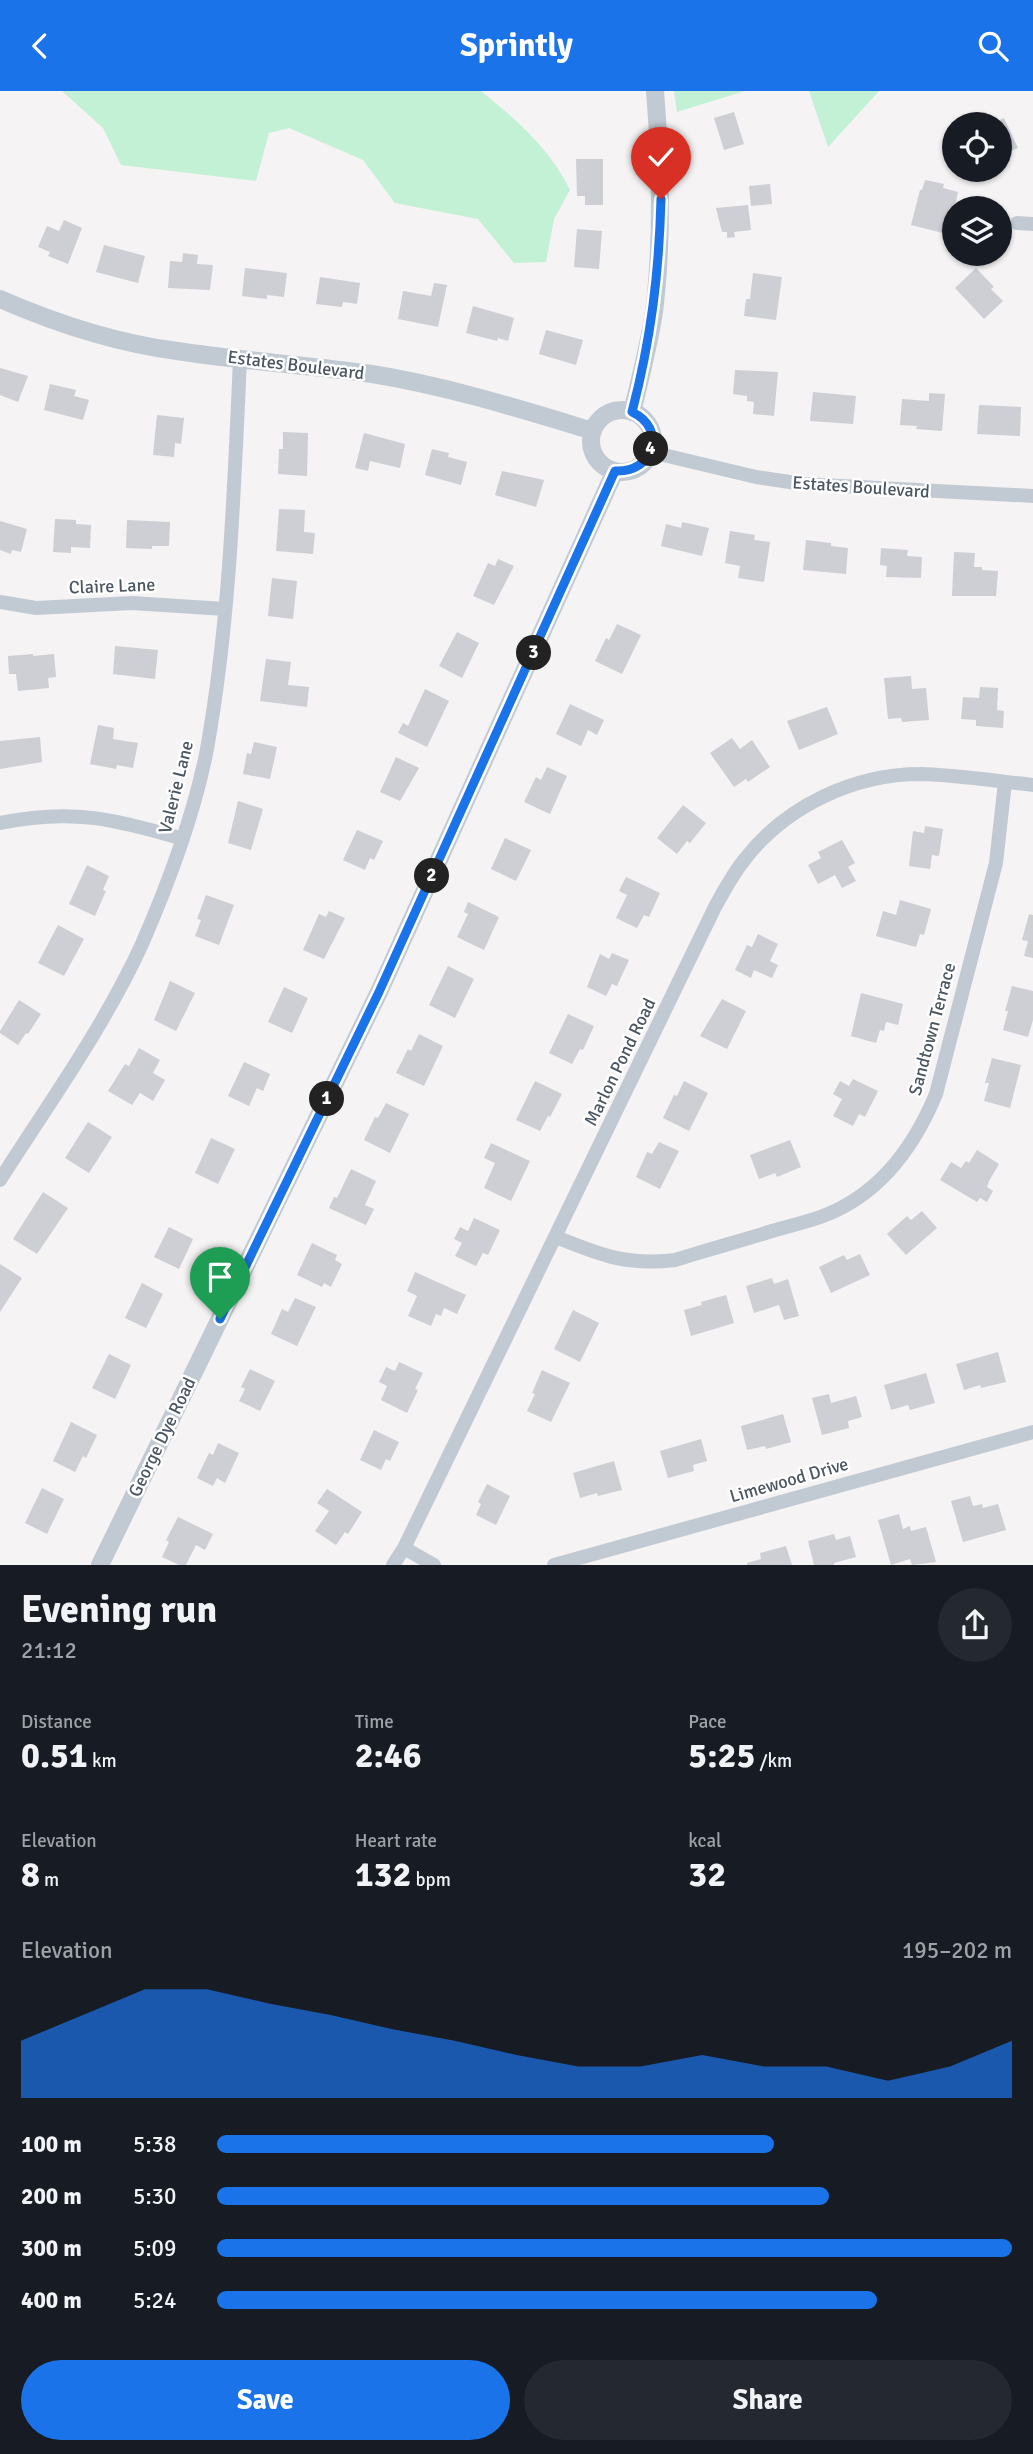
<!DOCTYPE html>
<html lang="en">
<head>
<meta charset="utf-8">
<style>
	:root { --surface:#171b24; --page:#242831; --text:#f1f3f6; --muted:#9ea1a6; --accent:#1a73e8 }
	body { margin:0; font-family:Signika,sans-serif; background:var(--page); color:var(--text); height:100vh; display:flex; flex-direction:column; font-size:26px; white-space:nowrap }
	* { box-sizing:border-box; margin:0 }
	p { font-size:23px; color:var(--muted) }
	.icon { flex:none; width:38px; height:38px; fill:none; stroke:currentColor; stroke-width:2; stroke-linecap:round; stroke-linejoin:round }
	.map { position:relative; height:1474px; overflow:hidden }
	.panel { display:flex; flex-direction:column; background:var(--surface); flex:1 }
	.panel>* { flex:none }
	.controls { position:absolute; left:942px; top:21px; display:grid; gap:14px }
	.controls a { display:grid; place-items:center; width:70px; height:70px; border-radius:50%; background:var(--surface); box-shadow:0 2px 5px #0004; font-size:35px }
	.pin { position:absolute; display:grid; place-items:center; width:60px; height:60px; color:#fff; margin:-72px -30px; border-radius:50% 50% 50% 0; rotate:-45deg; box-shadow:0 0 7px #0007 }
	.pin .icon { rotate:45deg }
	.km { position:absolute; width:35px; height:35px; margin:-18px; border-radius:50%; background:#222; color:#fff; font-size:19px; line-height:35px; text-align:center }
	.round { display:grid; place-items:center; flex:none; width:74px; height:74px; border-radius:37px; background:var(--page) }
	.head { display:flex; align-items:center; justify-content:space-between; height:119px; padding:0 21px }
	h1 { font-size:38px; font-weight:700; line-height:52px }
	.metrics { display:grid; grid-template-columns:repeat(3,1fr); gap:10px; height:119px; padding:7px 21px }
	.metrics div { display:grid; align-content:center }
	.metrics b { font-size:35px; font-weight:700 }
	.metrics small { font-size:19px; font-weight:400 }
	.metrics p { font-size:19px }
	.chart { height:196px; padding:14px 21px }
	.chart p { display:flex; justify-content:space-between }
	.chart svg { width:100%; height:126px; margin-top:7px; fill:var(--accent); opacity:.7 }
	.button { display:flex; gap:14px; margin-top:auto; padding:14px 21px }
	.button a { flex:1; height:80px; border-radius:42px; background:var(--accent); color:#fff; font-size:28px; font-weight:700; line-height:80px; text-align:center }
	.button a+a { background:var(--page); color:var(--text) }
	ul { padding:0 21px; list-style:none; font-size:23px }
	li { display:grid; grid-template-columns:112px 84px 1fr; align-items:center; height:52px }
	li i { height:18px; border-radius:9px; background:var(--accent) }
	header { display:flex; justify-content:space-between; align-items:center; height:91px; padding:0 21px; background:var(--accent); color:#fff; font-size:32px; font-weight:700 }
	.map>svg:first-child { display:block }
	.green { fill:#c3f1d5 }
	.building { fill:#cdcfd5 }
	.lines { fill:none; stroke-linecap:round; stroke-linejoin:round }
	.minor { stroke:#c1cad2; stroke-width:14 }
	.tertiary { stroke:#c1cad2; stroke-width:18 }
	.route-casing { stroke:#fff; stroke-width:14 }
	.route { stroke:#1a73e8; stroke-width:9 }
	.labels { text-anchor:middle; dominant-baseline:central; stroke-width:5; stroke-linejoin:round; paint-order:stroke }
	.street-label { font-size:18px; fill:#4a5661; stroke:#fff }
</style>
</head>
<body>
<header><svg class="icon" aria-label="back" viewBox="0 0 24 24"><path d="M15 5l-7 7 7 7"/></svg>Sprintly<svg class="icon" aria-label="search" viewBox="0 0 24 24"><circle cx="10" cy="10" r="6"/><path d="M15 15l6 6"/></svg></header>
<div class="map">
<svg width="1033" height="1474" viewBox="0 0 1033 1474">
	<rect width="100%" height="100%" fill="#f5f3f3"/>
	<path class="green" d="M 62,0 L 481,0 C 516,28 551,59 570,99 L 554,128 L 546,171 L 514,172 L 478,128 L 395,112 L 363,69 L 289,37 L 269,42 L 256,90 L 121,74 L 103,37 Z
		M 674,0 L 745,0 L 677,21 Z
		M 809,0 L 879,0 L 828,56 Z"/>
	<path class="building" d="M 734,21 L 744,53 L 724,59 L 714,27 Z
		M 986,21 L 991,33 L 1004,27 L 1018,57 L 999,65 L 999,33 L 958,33 Z
		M 576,68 L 603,68 L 603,114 L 585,114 L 585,105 L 577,105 Z
		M 925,89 L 944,93 L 943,97 L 958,101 L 954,120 L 949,119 L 947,126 L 951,127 L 947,143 L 911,134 L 920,99 L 922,99 Z
		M 770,93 L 772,113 L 751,115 L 749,95 Z
		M 748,114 L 751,139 L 734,141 L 735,146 L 727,147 L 727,141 L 722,141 L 716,117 Z
		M 64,129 L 82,137 L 68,173 L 48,165 L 50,161 L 38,156 L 47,135 L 59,140 Z
		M 577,138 L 602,140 L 599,178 L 574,176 Z
		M 104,154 L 145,165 L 138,192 L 96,181 Z
		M 183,162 L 198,164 L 197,173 L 213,174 L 210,199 L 168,197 L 170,170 L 182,171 Z
		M 245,177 L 287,182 L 284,206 L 267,204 L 267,208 L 242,205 Z
		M 976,177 L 994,196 L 991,198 L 1003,210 L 984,228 L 955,197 Z
		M 753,182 L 782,186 L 776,229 L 744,225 L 746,208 L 750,208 Z
		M 320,186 L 360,192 L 357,213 L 343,211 L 342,216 L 316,213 Z
		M 434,192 L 447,194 L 438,236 L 398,228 L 403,200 L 431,205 Z
		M 473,215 L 514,227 L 508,250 L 498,247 L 497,250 L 466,242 Z
		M 546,239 L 583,249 L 576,274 L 539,263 Z
		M 0,277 L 28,285 L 18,311 L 0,304 Z
		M 735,279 L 778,281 L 774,325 L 753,323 L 754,311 L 747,310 L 747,305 L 733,303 Z
		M 50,293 L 76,299 L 74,305 L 89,309 L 83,329 L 44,319 Z
		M 813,301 L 856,305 L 853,333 L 810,330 Z
		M 929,302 L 945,303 L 942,340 L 916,338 L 917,335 L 900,334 L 902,308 L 929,310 Z
		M 979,314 L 1021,316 L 1020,345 L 977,343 Z
		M 157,324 L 184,327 L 181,353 L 175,352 L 174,366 L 153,364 Z
		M 283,341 L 308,342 L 307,385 L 278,383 L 279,358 L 283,358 Z
		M 364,342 L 405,353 L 400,377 L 370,370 L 368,380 L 355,377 Z
		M 432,358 L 449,362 L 448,366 L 467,371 L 461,394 L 425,384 Z
		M 502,380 L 544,389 L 536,416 L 495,404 Z
		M 279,418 L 305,419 L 304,441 L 315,442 L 313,463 L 276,460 Z
		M 55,428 L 76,429 L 76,433 L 91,434 L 90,457 L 71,456 L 71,462 L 53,461 Z
		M 127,429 L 170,431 L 169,455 L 152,455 L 152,458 L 126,457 Z
		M 0,430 L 27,438 L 21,461 L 12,459 L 11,463 L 0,459 Z
		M 682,431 L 709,437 L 702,465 L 661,455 L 666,433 L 681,437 Z
		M 730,440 L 755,444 L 754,449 L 770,451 L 764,491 L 738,487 L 740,475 L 725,472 Z
		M 806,449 L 831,452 L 831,455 L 848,457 L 846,483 L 803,479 Z
		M 881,457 L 908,459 L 907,465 L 922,466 L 921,487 L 886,486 L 887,475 L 880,474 Z
		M 954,461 L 975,462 L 974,476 L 982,476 L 982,479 L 998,480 L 996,505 L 952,505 Z
		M 498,468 L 514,475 L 494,514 L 473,505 L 488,472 L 495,475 Z
		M 272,487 L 297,490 L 293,528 L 268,525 Z
		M 617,533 L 641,544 L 622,583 L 595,570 L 606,547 L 609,549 Z
		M 457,541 L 479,552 L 462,587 L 439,575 Z
		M 115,555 L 158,559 L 155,588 L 113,583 Z
		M 33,563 L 33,565 L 54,563 L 56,586 L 48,587 L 49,597 L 18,600 L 16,583 L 9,583 L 8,565 Z
		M 266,568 L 291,571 L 288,594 L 309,596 L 307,616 L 260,610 Z
		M 911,585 L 912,598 L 926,597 L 929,629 L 902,631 L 901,627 L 888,628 L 884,587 Z
		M 980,596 L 998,597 L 997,619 L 1004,620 L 1003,637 L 976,635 L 976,629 L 961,628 L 963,606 L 979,607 Z
		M 425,598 L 449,610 L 427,656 L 398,642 L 403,632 L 408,635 Z
		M 570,613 L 604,629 L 597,644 L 588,639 L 581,655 L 556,643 Z
		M 827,616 L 838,643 L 799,659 L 787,630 Z
		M 98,634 L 114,637 L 113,648 L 138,652 L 133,677 L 117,674 L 116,678 L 90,673 Z
		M 40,646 L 42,671 L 0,678 L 0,650 Z
		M 732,647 L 740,658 L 752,649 L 770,676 L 748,691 L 746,688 L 734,696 L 710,662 Z
		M 254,651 L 277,656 L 270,688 L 243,683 L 247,662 L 251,663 Z
		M 396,666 L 419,677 L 400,710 L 380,701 Z
		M 547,676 L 567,685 L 550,723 L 524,711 L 536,686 L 541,689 Z
		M 238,710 L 263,718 L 251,759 L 228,752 Z
		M 683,714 L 706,732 L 690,752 L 687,750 L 677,763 L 657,747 Z
		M 925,735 L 943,738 L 939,765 L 932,764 L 930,778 L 909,775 L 913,740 L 924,742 Z
		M 357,739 L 383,750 L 374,769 L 370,767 L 365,779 L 343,769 Z
		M 505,747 L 531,759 L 516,790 L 491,778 Z
		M 842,749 L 855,772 L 848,776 L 856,790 L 842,797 L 835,784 L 818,793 L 808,774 L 821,767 L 818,761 Z
		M 87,774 L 109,785 L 103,799 L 106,800 L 95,825 L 69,813 Z
		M 626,786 L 660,802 L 649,826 L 644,824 L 637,837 L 616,827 L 627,804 L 619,800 Z
		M 206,804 L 234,814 L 219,854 L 195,845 L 201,829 L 197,828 Z
		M 900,809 L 931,818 L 924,844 L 920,843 L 916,856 L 876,845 L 883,820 L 896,824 Z
		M 468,811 L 499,826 L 484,859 L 457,846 L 468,823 L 464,821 Z
		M 329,820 L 345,827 L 324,868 L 303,859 L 319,823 L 326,826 Z
		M 1029,823 L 1033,824 L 1033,867 L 1024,865 L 1028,850 L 1022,849 Z
		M 58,834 L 84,848 L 64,885 L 38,872 Z
		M 758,843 L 778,853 L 770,870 L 778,874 L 772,887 L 754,879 L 751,887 L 735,879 L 747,854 L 752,856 Z
		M 612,862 L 629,869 L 617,895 L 612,893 L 606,905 L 587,896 L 600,863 L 609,868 Z
		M 448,875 L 474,888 L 455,927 L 429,914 Z
		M 170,890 L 195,902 L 176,940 L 154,929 Z
		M 1012,895 L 1033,900 L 1033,929 L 1028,946 L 1003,939 L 1008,920 L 1005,920 Z
		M 284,896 L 308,907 L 292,942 L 268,931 Z
		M 861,902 L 903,913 L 898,934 L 886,931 L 884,940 L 880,939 L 876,952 L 851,945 Z
		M 722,908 L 746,920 L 727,958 L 700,945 Z
		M 19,909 L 41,923 L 28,943 L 26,942 L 18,954 L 0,942 L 0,940 Z
		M 568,923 L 594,935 L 583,959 L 580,958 L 572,973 L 549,962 Z
		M 419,943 L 443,955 L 424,995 L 396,982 L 408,958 L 411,960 Z
		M 139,957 L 160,969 L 153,982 L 165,989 L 153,1010 L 140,1002 L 132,1014 L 108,1000 L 125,973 L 129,975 Z
		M 992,967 L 1021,974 L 1010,1017 L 984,1010 L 989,992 L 985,992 Z
		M 244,971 L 270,983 L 263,1000 L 257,997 L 249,1015 L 228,1005 Z
		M 853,988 L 878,1000 L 865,1026 L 859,1023 L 853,1035 L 833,1025 L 842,1008 L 833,1003 L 840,990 L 849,995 Z
		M 535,990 L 562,1003 L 550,1026 L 548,1025 L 540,1040 L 516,1029 Z
		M 684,990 L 708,1002 L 689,1040 L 663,1027 L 674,1004 L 677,1005 Z
		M 386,1012 L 409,1023 L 390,1062 L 364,1049 L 375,1026 L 378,1027 Z
		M 88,1031 L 112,1046 L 89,1082 L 65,1067 Z
		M 211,1047 L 235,1058 L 218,1093 L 195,1082 Z
		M 790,1049 L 801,1076 L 777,1086 L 775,1082 L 759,1088 L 750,1064 Z
		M 659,1051 L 679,1060 L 660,1098 L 636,1086 L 647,1061 L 652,1063 Z
		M 491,1052 L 530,1070 L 511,1110 L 484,1097 L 495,1072 L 484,1067 Z
		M 977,1059 L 999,1073 L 989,1090 L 987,1096 L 993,1100 L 987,1111 L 980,1107 L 977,1111 L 940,1089 L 951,1071 L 961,1077 L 966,1070 L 969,1072 Z
		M 351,1078 L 376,1090 L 365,1114 L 374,1118 L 366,1134 L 329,1117 L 334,1106 L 337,1107 Z
		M 43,1101 L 68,1117 L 37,1163 L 13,1148 Z
		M 922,1120 L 937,1137 L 906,1164 L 887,1143 L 907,1125 L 911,1129 Z
		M 474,1127 L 500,1139 L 488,1164 L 483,1162 L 476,1175 L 455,1165 L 462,1152 L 454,1148 L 460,1136 L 468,1140 Z
		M 169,1136 L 193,1148 L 179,1178 L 154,1166 Z
		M 312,1152 L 337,1164 L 335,1169 L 342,1173 L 331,1196 L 324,1192 L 322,1196 L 297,1184 Z
		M 860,1163 L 870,1184 L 831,1202 L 819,1176 L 844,1164 L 847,1169 Z
		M 0,1173 L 22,1187 L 0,1221 Z
		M 415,1181 L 466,1204 L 457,1223 L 444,1217 L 441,1225 L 436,1223 L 431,1235 L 408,1225 L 417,1205 L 407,1200 Z
		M 772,1187 L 774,1193 L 788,1188 L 799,1225 L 784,1229 L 779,1214 L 754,1222 L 746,1195 Z
		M 142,1192 L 163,1203 L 146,1237 L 125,1227 Z
		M 726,1204 L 734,1232 L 691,1245 L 684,1219 L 702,1214 L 701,1211 Z
		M 295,1207 L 316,1216 L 297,1255 L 271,1243 L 282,1218 L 288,1221 Z
		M 573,1219 L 599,1232 L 580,1271 L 554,1258 Z
		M 998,1261 L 1006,1291 L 981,1297 L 980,1294 L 964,1299 L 956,1273 Z
		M 109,1263 L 131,1274 L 115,1308 L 92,1297 Z
		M 399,1271 L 423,1282 L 415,1298 L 418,1299 L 407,1322 L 381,1309 L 387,1295 L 379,1291 L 386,1276 L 395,1280 Z
		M 250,1278 L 275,1290 L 260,1320 L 239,1310 L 245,1298 L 241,1296 Z
		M 542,1279 L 570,1292 L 551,1331 L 527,1320 L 535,1303 L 532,1302 Z
		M 926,1282 L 935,1312 L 910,1319 L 908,1314 L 891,1319 L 884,1294 Z
		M 829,1303 L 831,1312 L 856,1305 L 862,1326 L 848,1330 L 849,1337 L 822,1344 L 812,1307 Z
		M 783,1323 L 791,1351 L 766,1358 L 765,1355 L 747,1359 L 741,1335 Z
		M 71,1331 L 97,1344 L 86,1367 L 83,1365 L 75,1381 L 53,1370 Z
		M 374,1339 L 399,1351 L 390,1370 L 386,1368 L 381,1379 L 360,1369 Z
		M 701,1348 L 707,1370 L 693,1374 L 694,1380 L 668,1387 L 660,1360 Z
		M 218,1352 L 239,1362 L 225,1392 L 217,1387 L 213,1395 L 197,1387 L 209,1362 L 213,1364 Z
		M 614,1370 L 622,1399 L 598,1405 L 597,1402 L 580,1407 L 573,1382 Z
		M 487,1393 L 510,1405 L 496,1434 L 476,1424 L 481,1413 L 478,1411 Z
		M 42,1397 L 64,1408 L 47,1443 L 25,1432 Z
		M 327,1398 L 362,1421 L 348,1443 L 345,1441 L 336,1454 L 315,1440 L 329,1420 L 317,1412 Z
		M 970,1405 L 973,1415 L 982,1413 L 983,1417 L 998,1413 L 1006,1439 L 963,1451 L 951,1410 Z
		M 899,1423 L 903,1438 L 910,1435 L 911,1440 L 926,1436 L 936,1471 L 912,1474 L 910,1468 L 891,1474 L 878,1429 Z
		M 178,1426 L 213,1443 L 205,1459 L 196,1454 L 186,1474 L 179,1474 L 162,1466 L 169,1451 L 166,1449 Z
		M 834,1443 L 836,1449 L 850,1445 L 856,1466 L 834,1472 L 834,1474 L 814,1474 L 808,1450 Z
		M 786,1455 L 792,1474 L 747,1474 L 747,1472 L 761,1468 L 760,1462 Z"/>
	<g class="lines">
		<path class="minor" d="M 1017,132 L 1033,133
			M 651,361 L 756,386 L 803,393 L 1033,405
			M 0,511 L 36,517 L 132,512 L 225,518
			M 0,732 C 71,717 115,728 183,748
			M 0,1089 C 49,1012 104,936 142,853 C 169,791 194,725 207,658 C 230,529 234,398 240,268
			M 556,1146 C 601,1164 626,1175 675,1169 C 707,1159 740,1150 772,1140 C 789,1135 807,1131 823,1125 C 879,1104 914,1056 936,1003 L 996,772 L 1005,691
			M 404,1457 L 434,1474
			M 393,1474 L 404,1457 L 714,818 C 723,801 732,784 745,768 C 786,715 854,683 921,683 C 958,684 996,690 1033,694
			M 554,1474 L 1033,1341"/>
		<path class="tertiary" d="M 0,208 C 57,233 116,252 177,260 C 242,270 308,274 372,283 C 447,295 520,318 593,340
			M591 350a31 31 0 1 1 62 0a31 31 0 1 1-62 0Z
			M 632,321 C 640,288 649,254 654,221 C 663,147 661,74 655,0
			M 100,1474 L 379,901 L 615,380"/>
	</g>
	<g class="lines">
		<defs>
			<path id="route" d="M 220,1228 L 379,901 L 615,380 C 654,382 668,338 632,321 C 651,248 659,183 661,108"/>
		</defs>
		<use href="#route" class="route-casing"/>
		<use href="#route" class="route"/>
	</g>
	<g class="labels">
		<g class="street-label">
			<text transform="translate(296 274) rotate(7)">Estates Boulevard</text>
			<text transform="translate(861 396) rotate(4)">Estates Boulevard</text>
			<text transform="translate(112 495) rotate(-2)">Claire Lane</text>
			<text transform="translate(176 696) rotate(-76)">Valerie Lane</text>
			<text transform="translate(932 938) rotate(-75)">Sandtown Terrace</text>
			<text transform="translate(620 971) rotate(-64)">Marlon Pond Road</text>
			<text transform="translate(162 1346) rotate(-64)">George Dye Road</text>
			<text transform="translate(789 1389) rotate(-16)">Limewood Drive</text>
		</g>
	</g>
</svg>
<div class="controls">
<a><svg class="icon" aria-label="locate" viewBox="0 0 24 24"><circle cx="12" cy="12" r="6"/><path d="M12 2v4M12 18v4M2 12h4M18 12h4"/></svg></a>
<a><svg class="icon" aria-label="layers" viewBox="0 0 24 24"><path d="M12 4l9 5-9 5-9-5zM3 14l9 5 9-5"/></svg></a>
</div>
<div class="pin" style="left:220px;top:1228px;background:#1e9e55"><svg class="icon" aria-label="arrive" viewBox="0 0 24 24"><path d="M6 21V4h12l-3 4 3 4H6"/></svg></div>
<div class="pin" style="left:661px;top:108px;background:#d93025"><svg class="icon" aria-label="check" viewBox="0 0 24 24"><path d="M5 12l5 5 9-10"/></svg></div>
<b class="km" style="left:327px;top:1008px">1</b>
<b class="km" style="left:432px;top:785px">2</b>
<b class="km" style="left:534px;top:562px">3</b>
<b class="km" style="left:651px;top:358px">4</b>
</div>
<section class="panel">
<div class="head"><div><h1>Evening run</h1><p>21:12</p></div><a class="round"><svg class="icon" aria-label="share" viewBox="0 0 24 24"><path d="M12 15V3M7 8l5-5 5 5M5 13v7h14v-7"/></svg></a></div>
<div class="metrics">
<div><p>Distance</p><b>0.51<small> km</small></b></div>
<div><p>Time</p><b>2:46</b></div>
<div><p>Pace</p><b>5:25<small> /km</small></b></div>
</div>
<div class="metrics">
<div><p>Elevation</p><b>8<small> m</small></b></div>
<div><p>Heart rate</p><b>132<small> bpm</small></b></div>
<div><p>kcal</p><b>32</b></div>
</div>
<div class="chart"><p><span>Elevation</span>195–202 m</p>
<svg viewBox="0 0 160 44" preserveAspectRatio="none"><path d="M0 44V24L10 15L20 6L30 6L40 11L50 15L60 20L70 24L80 29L90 33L100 33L110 29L120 33L130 33L140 38L150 33L160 24V44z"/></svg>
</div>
<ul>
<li><b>100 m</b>5:38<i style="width:70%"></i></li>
<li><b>200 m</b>5:30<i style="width:77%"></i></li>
<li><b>300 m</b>5:09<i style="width:100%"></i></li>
<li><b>400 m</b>5:24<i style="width:83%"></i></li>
</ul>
<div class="button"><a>Save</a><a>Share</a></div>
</section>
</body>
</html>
